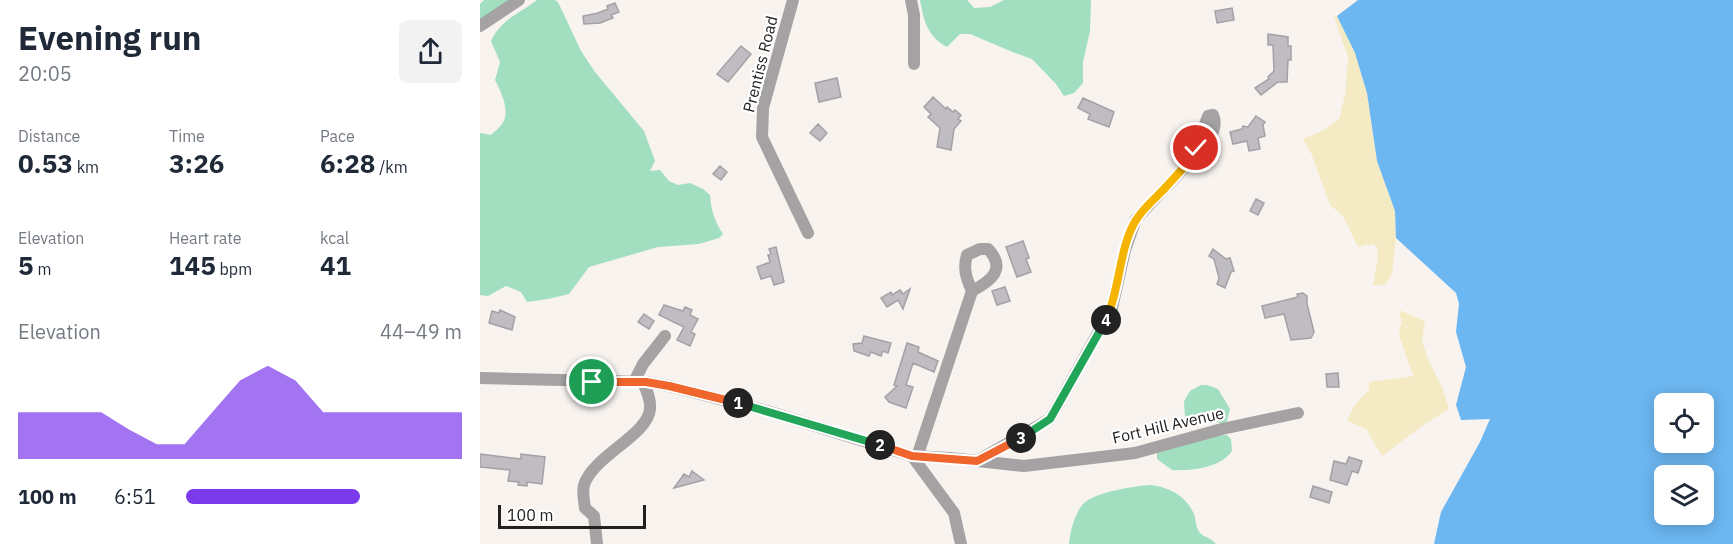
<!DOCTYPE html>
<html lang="en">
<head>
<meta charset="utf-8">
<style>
	:root { --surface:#fff; --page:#f2f2f3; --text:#1f2937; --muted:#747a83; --accent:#7c3aed }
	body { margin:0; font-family:"IBM Plex Sans",sans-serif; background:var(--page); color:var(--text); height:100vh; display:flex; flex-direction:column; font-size:22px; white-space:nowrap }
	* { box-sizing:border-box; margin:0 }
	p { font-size:20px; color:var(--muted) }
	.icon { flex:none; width:33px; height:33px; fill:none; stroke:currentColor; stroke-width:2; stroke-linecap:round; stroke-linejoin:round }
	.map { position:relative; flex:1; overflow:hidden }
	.sheet { display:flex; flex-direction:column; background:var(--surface); width:480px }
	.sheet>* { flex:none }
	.tools { position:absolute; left:1174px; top:393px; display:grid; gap:12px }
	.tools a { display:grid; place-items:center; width:60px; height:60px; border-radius:9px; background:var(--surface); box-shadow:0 3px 15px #0003; font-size:30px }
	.scale { position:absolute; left:18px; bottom:15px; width:148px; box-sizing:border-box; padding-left:6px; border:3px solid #232120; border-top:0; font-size:16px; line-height:21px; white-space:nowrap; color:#232120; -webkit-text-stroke:4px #fff; paint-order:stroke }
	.pin { position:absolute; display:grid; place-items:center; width:51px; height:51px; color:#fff; margin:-26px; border:3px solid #fff; border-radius:50%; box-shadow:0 2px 6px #0007 }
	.km { position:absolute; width:30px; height:30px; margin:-15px; border-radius:50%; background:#222; color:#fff; font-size:16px; line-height:30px; text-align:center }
	.round { display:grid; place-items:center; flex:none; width:63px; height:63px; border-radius:9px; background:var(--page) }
	.summary { display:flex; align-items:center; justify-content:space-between; height:102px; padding:0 18px }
	h1 { font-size:33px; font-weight:700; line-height:45px }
	.metrics { display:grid; grid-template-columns:repeat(3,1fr); gap:9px; height:102px; padding:6px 18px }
	.metrics div { display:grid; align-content:center }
	.metrics b { font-size:26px; font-weight:700 }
	.metrics small { font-size:16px; font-weight:400 }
	.metrics p { font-size:16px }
	.chart { height:168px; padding:12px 18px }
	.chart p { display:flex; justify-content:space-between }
	.chart svg { width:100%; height:108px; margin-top:6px; fill:var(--accent); opacity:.7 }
	ul { padding:0 18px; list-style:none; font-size:20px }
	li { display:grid; grid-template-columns:96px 72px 1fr; align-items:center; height:45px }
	li i { height:15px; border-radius:8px; background:var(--accent) }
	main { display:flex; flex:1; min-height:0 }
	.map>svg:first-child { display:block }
	.green { fill:#a1dfc0 }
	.sand { fill:#f4ebc5 }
	.water { fill:#6cb6f1; fill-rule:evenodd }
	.building { fill:#c0bdc2; stroke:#a3a1a6; stroke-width:1.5 }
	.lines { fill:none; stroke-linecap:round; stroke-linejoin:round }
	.minor { stroke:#a5a2a3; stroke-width:12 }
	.split-1-casing { stroke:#fff; stroke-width:12 }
	.split-2-casing { stroke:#fff; stroke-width:12 }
	.split-3-casing { stroke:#fff; stroke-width:12 }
	.split-4-casing { stroke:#fff; stroke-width:12 }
	.split-5-casing { stroke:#fff; stroke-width:12 }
	.split-6-casing { stroke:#fff; stroke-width:12 }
	.split-1 { stroke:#f0652b; stroke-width:8 }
	.split-2 { stroke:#22a559; stroke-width:8 }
	.split-3 { stroke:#f0652b; stroke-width:8 }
	.split-4 { stroke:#22a559; stroke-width:8 }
	.split-5 { stroke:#f5b400; stroke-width:8 }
	.split-6 { stroke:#f5b400; stroke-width:8 }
	.labels { text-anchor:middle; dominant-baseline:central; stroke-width:4.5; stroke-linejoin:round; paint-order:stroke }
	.street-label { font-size:16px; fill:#232120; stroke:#fff }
</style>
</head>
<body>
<main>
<section class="sheet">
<div class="summary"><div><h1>Evening run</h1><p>20:05</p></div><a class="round"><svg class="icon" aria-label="share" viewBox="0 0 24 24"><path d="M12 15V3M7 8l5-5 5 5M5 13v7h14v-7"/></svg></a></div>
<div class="metrics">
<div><p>Distance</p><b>0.53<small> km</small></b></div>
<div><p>Time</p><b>3:26</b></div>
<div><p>Pace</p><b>6:28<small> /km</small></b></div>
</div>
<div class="metrics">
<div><p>Elevation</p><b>5<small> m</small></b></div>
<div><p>Heart rate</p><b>145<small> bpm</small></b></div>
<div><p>kcal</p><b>41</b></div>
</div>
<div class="chart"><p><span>Elevation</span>44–49 m</p>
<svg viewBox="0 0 160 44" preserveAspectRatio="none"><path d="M0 44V25L10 25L20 25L30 25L40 32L50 38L60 38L70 25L80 12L90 6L100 12L110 25L120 25L130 25L140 25L150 25L160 25V44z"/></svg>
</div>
<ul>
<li><b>100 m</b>6:51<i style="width:63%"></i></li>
</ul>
</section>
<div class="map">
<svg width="1253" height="544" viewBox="0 0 1253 544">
	<rect width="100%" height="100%" fill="#f8f3ef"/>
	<path class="green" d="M 4,0 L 36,0 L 0,25 L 0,4 Z
		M 57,0 L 75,0 L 78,2 L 101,51 L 115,72 L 164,131 L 175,161 L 170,171 L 180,170 L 189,181 L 198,185 L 210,183 L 223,189 L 230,195 C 231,210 235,222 243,234 L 239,238 L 219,244 L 178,247 L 109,267 L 89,294 L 68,299 L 47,302 L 41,292 L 26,286 L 8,296 L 0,295 L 0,133 L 11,135 C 14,132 19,128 22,124 C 31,111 21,92 15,80 L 20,62 L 11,41 C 21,19 39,14 57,0 Z
		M 440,0 L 487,0 L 494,8 L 510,7 L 524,0 L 611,0 L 610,31 L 603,62 L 603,83 L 594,93 L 584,96 L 576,84 L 552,59 L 535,53 L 490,34 L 480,34 L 467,47 C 447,36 444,21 440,0 Z
		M 721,385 L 727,385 L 738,389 L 750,409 L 747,421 L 744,424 L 732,421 L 714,423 L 708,422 L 705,417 L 704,401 L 710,391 Z
		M 747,435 L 751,439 L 752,451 C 740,468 712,471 692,470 L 677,459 L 677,454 L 680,449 L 729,436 Z
		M 671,485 C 688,487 705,495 713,512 C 716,517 715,524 718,530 C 721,537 731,537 736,544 L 589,544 C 590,532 595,513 603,504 C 615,492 654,486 671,485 Z"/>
	<path class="sand" d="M 857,16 L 875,53 L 887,93 L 897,161 L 915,211 L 916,238 L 912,274 L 906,284 L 893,286 L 898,258 L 897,247 L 892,244 L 878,247 L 863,216 L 850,205 L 831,153 L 823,139 L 842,131 L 859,119 L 865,95 L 868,57 L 854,17 Z
		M 919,310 L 945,321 L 942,341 L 948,359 L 962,387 L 969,409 L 942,426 L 902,456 L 886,429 L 867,421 L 874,406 L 889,389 L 889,382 L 933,376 L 920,338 L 919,326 L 922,325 Z"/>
	<path class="water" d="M 878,0 L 1253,0 L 1253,544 L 954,544 L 961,512 L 1000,442 L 1010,419 L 981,420 L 976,405 L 986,367 L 976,332 L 979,304 L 976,293 L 916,238 L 915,211 L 897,161 L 887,93 L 875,53 L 857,16 ZM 1185,404 L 1224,404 L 1224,442 L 1185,442 ZM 1185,476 L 1224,476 L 1224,514 L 1185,514 Z"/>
	<path class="building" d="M 135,3 L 139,12 L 131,15 L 133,18 L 120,23 L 104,24 L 103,16 L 118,13 L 128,9 L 127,6 Z
		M 752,8 L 754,20 L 737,23 L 735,11 Z
		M 788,34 L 808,37 L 808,46 L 811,46 L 811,60 L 808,60 L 807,82 L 798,82 L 781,95 L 775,88 L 789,79 L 788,77 L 794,71 L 793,45 L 788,45 Z
		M 261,46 L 271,54 L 248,82 L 237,74 Z
		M 357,78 L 361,97 L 339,102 L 335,83 Z
		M 453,97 L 466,109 L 467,107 L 473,112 L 475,110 L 481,115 L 478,119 L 481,121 L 474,129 L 471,150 L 457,147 L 460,128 L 448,117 L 451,114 L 444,107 Z
		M 603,98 L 634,112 L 629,127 L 608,119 L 610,114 L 598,108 Z
		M 776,116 L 785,122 L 783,125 L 785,136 L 778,138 L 780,149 L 769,151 L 767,141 L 753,144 L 750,132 L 762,129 L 763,126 L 768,127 Z
		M 338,124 L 347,133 L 340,141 L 330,133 Z
		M 240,166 L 247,172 L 241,180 L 233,174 Z
		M 776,199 L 784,203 L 778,215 L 770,211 Z
		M 543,241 L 549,258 L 546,259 L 551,272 L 537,277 L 526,247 Z
		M 296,247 L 304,282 L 294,285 L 291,276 L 281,279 L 277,267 L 290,262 L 288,255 L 291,254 L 289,249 Z
		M 733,249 L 746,259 L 750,258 L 754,271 L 751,272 L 745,288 L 737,284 L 739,278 L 734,259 L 729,256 Z
		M 525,287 L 530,301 L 517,305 L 512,291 Z
		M 430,289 L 423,309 L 418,300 L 407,307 L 401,298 L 411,292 L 412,295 L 420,290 L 423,294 Z
		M 823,293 L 827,296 L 827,304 L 834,332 L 831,338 L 811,340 L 804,314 L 785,318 L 782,306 L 818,297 L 817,294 Z
		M 184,305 L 203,311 L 205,307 L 212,310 L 210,315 L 218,319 L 211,332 L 215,334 L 210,346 L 197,340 L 204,327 L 179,315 Z
		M 20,310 L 35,317 L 32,330 L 9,323 L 12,311 L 19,313 Z
		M 164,314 L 174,321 L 169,329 L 158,322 Z
		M 384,336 L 411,343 L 408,353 L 403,351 L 401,356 L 391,352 L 389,356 L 374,351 L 373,344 L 382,343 Z
		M 427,343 L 439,347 L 438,352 L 458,361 L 454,372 L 433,363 L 426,385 L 433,387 L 426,408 L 409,402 L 405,397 L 417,386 L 414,385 Z
		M 858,373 L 859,387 L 847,387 L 846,374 Z
		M 0,454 L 41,459 L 41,454 L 65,457 L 62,484 L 47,482 L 47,486 L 38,485 L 39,482 L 28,481 L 30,470 L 0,467 Z
		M 869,457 L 882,461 L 878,473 L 872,471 L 867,485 L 850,480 L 854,461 L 866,464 Z
		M 212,471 L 224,480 L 194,488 L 204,474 L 209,477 Z
		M 833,486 L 852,492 L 849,503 L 830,497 Z"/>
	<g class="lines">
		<path class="minor" d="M 313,0 L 283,108 L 282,137 L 328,233
			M 431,0 L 434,15 L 434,64
			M 0,26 L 39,0
			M 0,378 L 166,382 L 189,386 L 287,411 L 432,456 L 470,458 L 544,466 L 655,453 L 742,429 L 818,413
			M 154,382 L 163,364 L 185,336
			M 432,456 L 474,513 L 481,544
			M 437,457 L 492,291 C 486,278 483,268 487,255 L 500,249 L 508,249 C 527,269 511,281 492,291
			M 497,461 L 570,419 L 632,308 L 645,250 L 656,219 L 706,166 L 716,148 L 728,116 L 733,115 C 738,126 731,136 725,145 L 716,148
			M 117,544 L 114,516 L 105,508 C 104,500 102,492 104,485 C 113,456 168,435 170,409 C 171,400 167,391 163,382"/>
	</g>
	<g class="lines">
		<defs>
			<path id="split-1" d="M 112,382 L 166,382 L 189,386 L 258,403"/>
			<path id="split-2" d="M 258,403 L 400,445"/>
			<path id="split-3" d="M 400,445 L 432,456 L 497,461 L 541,438"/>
			<path id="split-4" d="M 541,438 L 570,419 L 626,320"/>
			<path id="split-5" d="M 626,320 C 640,290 639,247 656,220 C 663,208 676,198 685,188"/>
			<path id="split-6" d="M 685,188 L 706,165 L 716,148"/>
		</defs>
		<use href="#split-1" class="split-1-casing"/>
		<use href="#split-2" class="split-2-casing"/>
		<use href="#split-3" class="split-3-casing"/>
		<use href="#split-4" class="split-4-casing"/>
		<use href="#split-5" class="split-5-casing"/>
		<use href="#split-6" class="split-6-casing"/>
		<use href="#split-1" class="split-1"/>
		<use href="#split-2" class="split-2"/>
		<use href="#split-3" class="split-3"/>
		<use href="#split-4" class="split-4"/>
		<use href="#split-5" class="split-5"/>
		<use href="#split-6" class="split-6"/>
	</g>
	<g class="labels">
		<g class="street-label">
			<text transform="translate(280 64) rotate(-76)">Prentiss Road</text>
			<text transform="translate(688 425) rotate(-13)">Fort Hill Avenue</text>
		</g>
	</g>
</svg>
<div class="tools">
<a><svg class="icon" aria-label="locate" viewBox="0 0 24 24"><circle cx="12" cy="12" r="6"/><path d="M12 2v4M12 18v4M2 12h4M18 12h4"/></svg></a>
<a><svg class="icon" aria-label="layers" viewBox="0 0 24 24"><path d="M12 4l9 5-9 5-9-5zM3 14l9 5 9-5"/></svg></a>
</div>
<div class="scale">100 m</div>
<div class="pin" style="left:112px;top:382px;background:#1e9e55"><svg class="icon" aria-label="arrive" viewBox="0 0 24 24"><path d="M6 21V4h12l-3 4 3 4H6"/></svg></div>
<div class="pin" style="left:716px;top:148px;background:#d93025"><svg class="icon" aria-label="check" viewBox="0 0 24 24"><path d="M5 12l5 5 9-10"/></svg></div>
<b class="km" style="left:258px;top:403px">1</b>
<b class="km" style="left:400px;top:445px">2</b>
<b class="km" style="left:541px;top:438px">3</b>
<b class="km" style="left:626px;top:320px">4</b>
</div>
</main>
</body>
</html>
